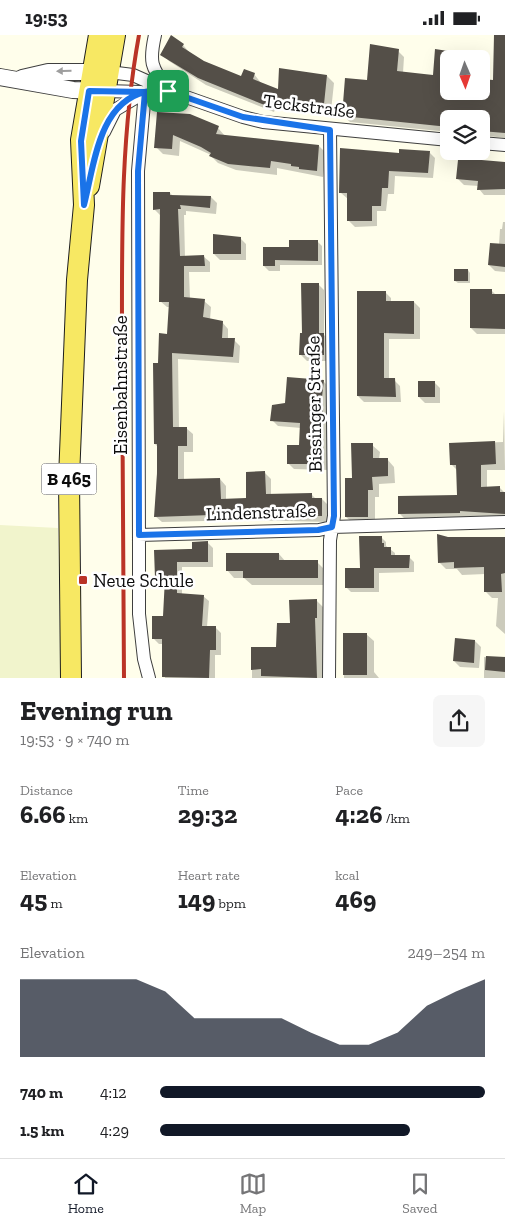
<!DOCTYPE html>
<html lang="en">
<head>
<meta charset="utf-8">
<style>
	:root { --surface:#fff; --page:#f6f6f6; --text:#202124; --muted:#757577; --line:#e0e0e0; --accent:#111827 }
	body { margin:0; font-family:"Zilla Slab",serif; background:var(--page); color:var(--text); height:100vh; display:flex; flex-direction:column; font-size:19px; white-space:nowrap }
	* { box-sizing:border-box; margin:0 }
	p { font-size:16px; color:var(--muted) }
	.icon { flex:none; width:28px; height:28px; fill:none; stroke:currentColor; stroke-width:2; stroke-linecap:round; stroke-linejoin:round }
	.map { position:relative; height:643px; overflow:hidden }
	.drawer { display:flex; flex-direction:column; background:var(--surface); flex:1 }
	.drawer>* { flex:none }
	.needle { width:32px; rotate:178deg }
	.fabs { position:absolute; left:440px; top:15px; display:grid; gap:10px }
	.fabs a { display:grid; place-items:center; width:50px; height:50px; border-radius:8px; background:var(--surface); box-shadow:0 5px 20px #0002; font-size:25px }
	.pin { position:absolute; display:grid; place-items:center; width:42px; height:42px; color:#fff; margin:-21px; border-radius:10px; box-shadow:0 2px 8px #0006 }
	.round { display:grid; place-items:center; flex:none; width:52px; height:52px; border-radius:8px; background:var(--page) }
	.head { display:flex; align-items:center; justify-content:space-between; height:85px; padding:0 20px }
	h1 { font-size:28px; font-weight:800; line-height:38px }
	.stats { display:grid; grid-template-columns:repeat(3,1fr); gap:8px; height:85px; padding:5px 20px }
	.stats div { display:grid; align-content:center }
	.stats b { font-size:25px; font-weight:800 }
	.stats small { font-size:14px; font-weight:400 }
	.stats p { font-size:14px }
	.chart { height:140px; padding:10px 20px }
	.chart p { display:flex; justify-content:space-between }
	.chart svg { width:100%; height:90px; margin-top:5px; fill:var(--accent); opacity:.7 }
	ul { padding:0 20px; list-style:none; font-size:16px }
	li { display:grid; grid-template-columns:80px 60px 1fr; align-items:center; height:38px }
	li i { height:12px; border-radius:6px; background:var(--accent) }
	.status { display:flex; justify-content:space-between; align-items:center; height:35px; padding:0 25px; background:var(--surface); direction:ltr }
	.status svg { height:14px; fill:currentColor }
	.menu { display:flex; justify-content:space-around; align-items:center; height:70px; border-top:1px solid var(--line); background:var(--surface); font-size:14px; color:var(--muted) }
	.menu a { display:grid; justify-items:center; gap:2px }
	.menu .on { color:var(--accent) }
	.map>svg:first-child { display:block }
	.farmland { fill:#f1f4cc }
	.shadow { fill:#0003 }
	.building { fill:#544f48 }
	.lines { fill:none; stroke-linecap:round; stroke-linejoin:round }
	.minor-casing { stroke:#3f3f3f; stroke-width:14 }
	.tertiary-casing { stroke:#3f3f3f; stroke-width:18 }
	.primary-casing { stroke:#1d1d1d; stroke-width:22 }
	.minor { stroke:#fff; stroke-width:12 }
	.tertiary { stroke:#fff; stroke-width:16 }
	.primary { stroke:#f7e863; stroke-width:20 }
	.rail { stroke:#ba3426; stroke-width:4 }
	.oneway { fill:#9e9e9e }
	.route-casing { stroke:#fff; stroke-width:10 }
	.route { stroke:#1a73e8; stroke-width:6 }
	.poi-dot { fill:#ba3426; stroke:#fff; stroke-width:2 }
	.labels { text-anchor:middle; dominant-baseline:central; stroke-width:5; stroke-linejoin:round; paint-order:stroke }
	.shield { fill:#fff; stroke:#555; stroke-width:1 }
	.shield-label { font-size:18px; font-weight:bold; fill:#0c0c0c }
	.street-label { font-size:19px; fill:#0c0c0c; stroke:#fff }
	.poi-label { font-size:19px; fill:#0c0c0c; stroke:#fff; text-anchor:start }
</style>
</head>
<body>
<div class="status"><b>19:53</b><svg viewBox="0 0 49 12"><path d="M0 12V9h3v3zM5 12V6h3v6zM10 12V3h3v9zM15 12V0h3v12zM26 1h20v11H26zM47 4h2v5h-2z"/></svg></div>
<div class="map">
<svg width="505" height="643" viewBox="0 0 505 643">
	<rect width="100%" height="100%" fill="#fffeeb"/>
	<path class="farmland" d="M 0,490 L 58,493 L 61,643 L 0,643 Z"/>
	<path class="shadow" d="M 183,10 L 190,18 L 203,27 L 242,43 L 254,39 L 261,48 L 279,56 L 327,41 L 334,48 L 331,76 L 277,70 L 274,77 L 206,50 L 169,26 L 162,19 Z
		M 398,16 L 404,22 L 403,38 L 434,41 L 448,17 L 454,23 L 449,24 L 449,56 L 505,74 L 505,103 L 481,100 L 481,84 L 449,84 L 449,97 L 350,87 L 344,81 L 368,46 Z
		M 158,78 L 218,93 L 225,101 L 319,111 L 326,118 L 323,142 L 277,133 L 277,140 L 236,135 L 218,128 L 209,119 L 180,106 L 179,121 L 163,119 L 156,112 Z
		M 429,117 L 435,123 L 433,143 L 395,141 L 394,159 L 388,159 L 386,176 L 377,176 L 377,191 L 355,192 L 349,186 L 348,164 L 341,158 Z
		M 505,129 L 505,160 L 484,160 L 479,154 L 479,151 L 464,150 L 458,144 Z
		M 170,158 L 173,161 L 211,162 L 217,168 L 216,179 L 186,176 L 186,180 L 184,180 L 185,222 L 203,221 L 210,227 L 210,237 L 189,237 L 190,264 L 204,266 L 211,272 L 210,285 L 222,287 L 228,294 L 228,304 L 234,305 L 240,311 L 239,328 L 178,324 L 179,393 L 186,393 L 193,399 L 193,417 L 184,417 L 184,445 L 220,444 L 226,451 L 226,465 L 247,464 L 264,437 L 271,444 L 271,461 L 312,460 L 316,464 L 322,464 L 328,470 L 328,487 L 247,485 L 162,487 L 155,481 L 158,412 L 155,409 L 159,329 L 169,300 L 170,272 L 167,272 L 160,266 L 161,181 L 154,174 Z
		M 503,187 L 505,187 L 505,237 L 495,236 L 489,230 L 499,210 L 500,194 L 502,194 Z
		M 240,203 L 246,209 L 246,225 L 220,225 L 214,219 Z
		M 317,206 L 322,211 L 322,230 L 280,230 L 280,236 L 269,236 L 264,231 L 290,214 Z
		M 468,235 L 470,238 L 470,248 L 458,248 L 455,246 Z
		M 318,249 L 324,255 L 324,300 L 329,305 L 330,326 L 307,326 L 301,320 L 303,299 Z
		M 491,255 L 496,260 L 505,260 L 505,299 L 477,299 L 471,293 Z
		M 385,257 L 391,263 L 391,267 L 414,267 L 420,273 L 420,304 L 389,304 L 389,345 L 394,345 L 400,351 L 401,367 L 364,367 L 358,361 Z
		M 323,346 L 329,352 L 328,435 L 294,434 L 288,428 L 300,411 L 301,393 L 278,391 L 272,385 Z
		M 434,347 L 440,353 L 440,368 L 425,368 L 419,362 Z
		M 504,376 L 505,435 L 487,435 L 487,453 L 500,453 L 505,458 L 505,483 L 406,485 L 400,479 L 458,461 L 457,435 L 452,430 L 451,409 L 503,407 Z
		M 372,410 L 380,417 L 379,424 L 387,424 L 394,432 L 395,448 L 379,449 L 379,462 L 375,462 L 375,488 L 354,489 L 346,482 L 353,445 Z
		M 381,502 L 386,507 L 386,511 L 395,518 L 395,522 L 409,522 L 414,527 L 414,537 L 379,538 L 379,557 L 351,557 L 346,552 L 361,535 Z
		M 447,503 L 505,503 L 505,599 L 496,591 L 498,563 L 492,563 L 485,556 L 485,539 L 462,540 L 457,534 L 446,534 L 439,527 Z
		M 207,507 L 213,513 L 213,532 L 182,532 L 182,560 L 203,561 L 209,566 L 207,592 L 215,592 L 221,598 L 221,620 L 215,620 L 215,643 L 165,643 L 163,609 L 159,609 L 153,603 L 164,582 L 166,548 L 161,548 L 156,543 L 189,515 Z
		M 279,519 L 286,527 L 317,527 L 324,534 L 324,550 L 252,550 L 244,543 L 234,543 L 227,535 Z
		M 317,566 L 323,572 L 323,643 L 252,643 L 252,613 L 277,614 L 291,589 Z
		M 344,599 L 366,599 L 374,606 L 374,637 L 379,643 L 344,643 Z
		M 475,606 L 481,612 L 479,633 L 460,632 L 454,626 Z
		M 505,621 L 505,643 L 484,643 L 484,622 L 504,624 Z"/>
	<path class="building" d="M 171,0 L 184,9 L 182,12 L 204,26 L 241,41 L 244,34 L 255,38 L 253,44 L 278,54 L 279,33 L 327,40 L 324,69 L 270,63 L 267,71 L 198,43 L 160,20 Z
		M 494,0 L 505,0 L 505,98 L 481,96 L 481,84 L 449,84 L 449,92 L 342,81 L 345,43 L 367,45 L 370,9 L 399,14 L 397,36 L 433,40 L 435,14 L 448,16 L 445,52 L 449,53 L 449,56 L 481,56 L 481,44 L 493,45 Z
		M 157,77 L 190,79 L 219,91 L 216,99 L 319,110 L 317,136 L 299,134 L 299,132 L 291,131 L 291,129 L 271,126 L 270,133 L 228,129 L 209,121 L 211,118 L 201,112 L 173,100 L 172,114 L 154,113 Z
		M 340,113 L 399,118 L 399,114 L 430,116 L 428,138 L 389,136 L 388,153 L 382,153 L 381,171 L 372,171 L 372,186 L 347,186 L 347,158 L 339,158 Z
		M 470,124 L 505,127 L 505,154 L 477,155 L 478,146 L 456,144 L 458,125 Z
		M 153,157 L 170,157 L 170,160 L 211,161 L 210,173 L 180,170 L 181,174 L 178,174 L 180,221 L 204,220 L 205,231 L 184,231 L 184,262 L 205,264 L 203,282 L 223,286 L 222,303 L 235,303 L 233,322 L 172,318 L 173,392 L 187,392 L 187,411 L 178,411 L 178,444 L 220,443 L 221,464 L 246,463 L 246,437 L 265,436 L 266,459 L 312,458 L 312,463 L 322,463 L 322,481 L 240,479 L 154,482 L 157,439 L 157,409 L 154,409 L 153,328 L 158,328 L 159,298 L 167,299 L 169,267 L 159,267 L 160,174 L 153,175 Z
		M 213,199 L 241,202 L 241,219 L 213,219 Z
		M 289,205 L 318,205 L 318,226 L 275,225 L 275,231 L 263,231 L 263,212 L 289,212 Z
		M 490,208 L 505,209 L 505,232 L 488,230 Z
		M 454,234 L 468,234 L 468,246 L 454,246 Z
		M 301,248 L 319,248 L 319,298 L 324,298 L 324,320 L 299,320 L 300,298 L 302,298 Z
		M 470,254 L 492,254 L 492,259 L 505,259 L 505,294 L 470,293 Z
		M 357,256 L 386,256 L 386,266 L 414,266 L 414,299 L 384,298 L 384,343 L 395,343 L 396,362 L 357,361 Z
		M 287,342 L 324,345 L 321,370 L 323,370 L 322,429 L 287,429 L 287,410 L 299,410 L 300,388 L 270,386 L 272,370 L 285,368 Z
		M 418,346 L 435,346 L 435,362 L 418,362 Z
		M 495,406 L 496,429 L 481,430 L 481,452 L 500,451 L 500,457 L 505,457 L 505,479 L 460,476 L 460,478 L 398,479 L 398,461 L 457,460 L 456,430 L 450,430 L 449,408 Z
		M 351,408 L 373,408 L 373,423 L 388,423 L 388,441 L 372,442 L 373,455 L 368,455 L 368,482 L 345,482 L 345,443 L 352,443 Z
		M 437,499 L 448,502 L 505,502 L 505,538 L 501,539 L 502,557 L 484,557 L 484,532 L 454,533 L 454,527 L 438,528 Z
		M 359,501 L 382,501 L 382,508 L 384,508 L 384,512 L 391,512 L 391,520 L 410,520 L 409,533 L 374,533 L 374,553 L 345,553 L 345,533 L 360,533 Z
		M 208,506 L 208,527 L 177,527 L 177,558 L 204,560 L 202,591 L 216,591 L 216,615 L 210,615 L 209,643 L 162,642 L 162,604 L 152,604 L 152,581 L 163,581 L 165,543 L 155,543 L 154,515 L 189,514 L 192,514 L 192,507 Z
		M 226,518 L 279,518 L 279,525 L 318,525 L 318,543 L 243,543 L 243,536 L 226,536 Z
		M 317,564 L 317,583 L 315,583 L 317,643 L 261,641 L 261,634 L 251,635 L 251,612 L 276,612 L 277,588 L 290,588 L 289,565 Z
		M 343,598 L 367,598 L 367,640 L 343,640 Z
		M 455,603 L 475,605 L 474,628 L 453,626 Z
		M 486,621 L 505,622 L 505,637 L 485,635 Z"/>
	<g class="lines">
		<defs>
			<path id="minor" d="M 155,0 C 149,27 151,32 167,54
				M 109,37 L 133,40 L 169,56 L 243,82 L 263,87 L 449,105
				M 105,56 L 141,57
				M 145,57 L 138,136 L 139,513 L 139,579 L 144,624 L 149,643
				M 104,97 L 115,75 L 145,57
				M 481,108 L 505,110
				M 139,500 L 319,495 L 332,492 L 505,487
				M 329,643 L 330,505 L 334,481 L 330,95"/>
			<path id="tertiary" d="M 0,42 L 73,55 L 101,56
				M 22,43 L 48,37 L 104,37"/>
			<path id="primary" d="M 89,151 L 115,0
				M 71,643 L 69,443 L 77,245 L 84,170 L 81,105 L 99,0"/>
		</defs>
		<use href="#minor" class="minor-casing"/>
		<use href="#tertiary" class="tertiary-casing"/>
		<use href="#primary" class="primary-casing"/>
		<use href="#minor" class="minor"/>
		<use href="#tertiary" class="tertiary"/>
		<use href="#primary" class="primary"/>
		<path class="rail" d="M 124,643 C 123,533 122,423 122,313 C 122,208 120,104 139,0"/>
	</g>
	<defs><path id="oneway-solid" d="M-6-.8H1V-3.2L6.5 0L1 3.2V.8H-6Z" transform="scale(1.25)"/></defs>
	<use class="oneway" href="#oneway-solid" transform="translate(64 36) rotate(179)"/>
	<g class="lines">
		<defs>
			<path id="route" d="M 168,56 C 161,56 152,55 145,57 C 98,68 94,132 84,170 L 81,106 L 89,56 L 145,57 L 138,136 L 139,500 L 318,495 L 332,492 L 334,481 L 330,95 L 243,82 L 168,56"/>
		</defs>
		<use href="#route" class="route-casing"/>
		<use href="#route" class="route"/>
	</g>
	<rect class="poi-dot" x="78" y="540" width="10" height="10" rx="2.5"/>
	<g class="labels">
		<rect class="shield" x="41.5" y="428.5" width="55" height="31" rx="4"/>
		<g class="shield-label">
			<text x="69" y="444">B 465</text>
		</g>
		<g class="street-label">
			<text transform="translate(309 71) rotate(7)">Teckstraße</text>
			<text transform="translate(120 350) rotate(-90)">Eisenbahnstraße</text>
			<text transform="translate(314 369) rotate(-91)">Bissinger Straße</text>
			<text transform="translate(261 477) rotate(-2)">Lindenstraße</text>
		</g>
		<g class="poi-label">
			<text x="93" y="545">Neue Schule</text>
		</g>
	</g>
</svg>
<div class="fabs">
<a><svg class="needle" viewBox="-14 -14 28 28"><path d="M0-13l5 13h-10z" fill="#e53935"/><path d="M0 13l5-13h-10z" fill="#757577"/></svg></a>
<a><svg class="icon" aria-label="layers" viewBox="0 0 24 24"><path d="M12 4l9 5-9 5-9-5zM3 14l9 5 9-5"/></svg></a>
</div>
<div class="pin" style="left:168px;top:56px;background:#1e9e55"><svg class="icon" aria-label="arrive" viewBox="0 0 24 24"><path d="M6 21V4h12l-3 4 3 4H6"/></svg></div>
</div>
<section class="drawer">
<div class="head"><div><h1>Evening run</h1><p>19:53 · 9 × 740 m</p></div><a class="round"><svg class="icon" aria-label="share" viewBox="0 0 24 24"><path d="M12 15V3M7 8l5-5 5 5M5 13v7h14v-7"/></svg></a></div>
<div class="stats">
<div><p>Distance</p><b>6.66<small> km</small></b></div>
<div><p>Time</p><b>29:32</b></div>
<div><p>Pace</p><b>4:26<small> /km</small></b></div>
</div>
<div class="stats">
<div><p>Elevation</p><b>45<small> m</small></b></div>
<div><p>Heart rate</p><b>149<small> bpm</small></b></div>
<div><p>kcal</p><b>469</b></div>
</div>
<div class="chart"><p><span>Elevation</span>249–254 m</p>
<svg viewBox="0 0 160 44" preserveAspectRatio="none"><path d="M0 44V6L10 6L20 6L30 6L40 6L50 12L60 25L70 25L80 25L90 25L100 32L110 38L120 38L130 32L140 19L150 12L160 6V44z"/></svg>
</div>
<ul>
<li><b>740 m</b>4:12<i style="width:100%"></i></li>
<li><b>1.5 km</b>4:29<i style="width:77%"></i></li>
</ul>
</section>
<nav class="menu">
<a class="on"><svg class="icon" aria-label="home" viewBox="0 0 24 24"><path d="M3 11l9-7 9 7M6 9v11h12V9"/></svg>Home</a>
<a><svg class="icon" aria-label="map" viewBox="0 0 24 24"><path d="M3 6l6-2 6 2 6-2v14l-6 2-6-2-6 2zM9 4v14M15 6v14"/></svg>Map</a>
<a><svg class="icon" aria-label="saved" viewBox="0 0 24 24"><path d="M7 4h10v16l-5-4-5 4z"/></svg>Saved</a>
</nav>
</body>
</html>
